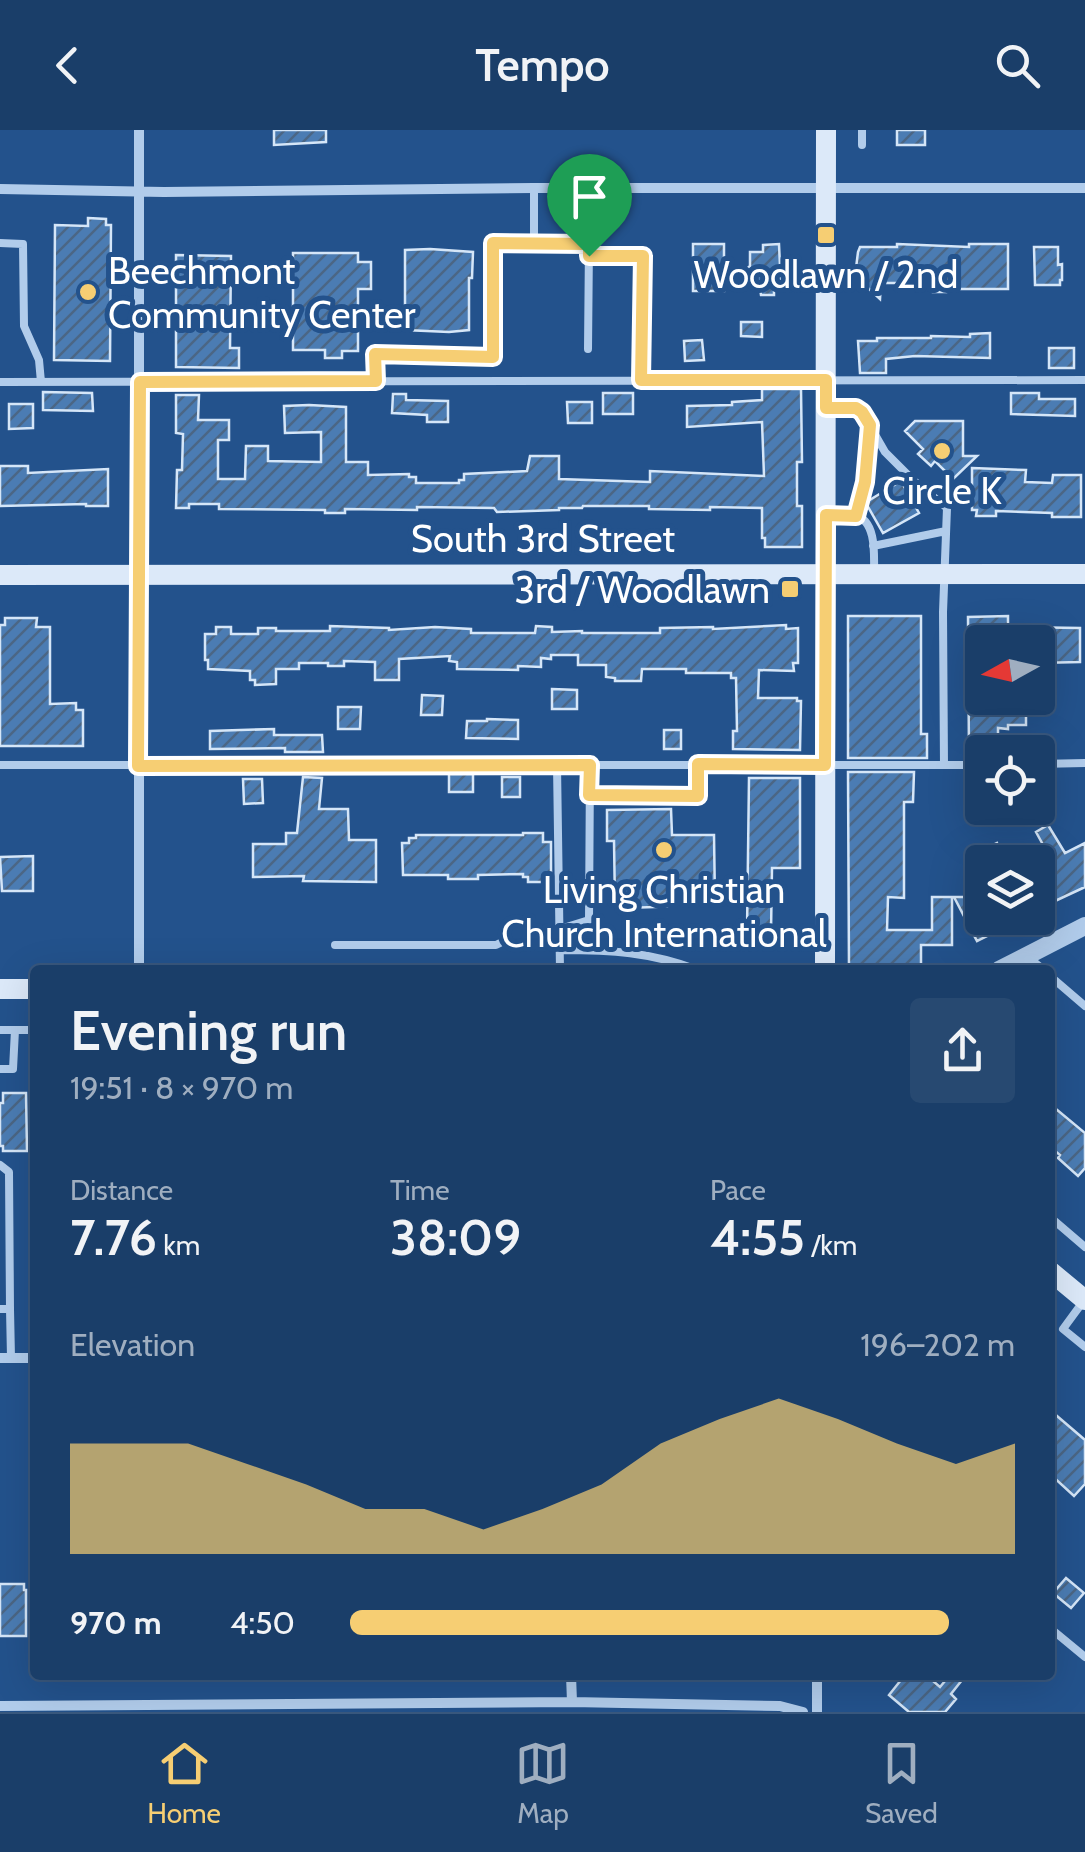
<!DOCTYPE html>
<html lang="en">
<head>
<meta charset="utf-8">
<style>
	:root { --surface:#1a3e69; --page:#274971; --text:#f1f3f6; --muted:#9faec0; --line:#38577d; --accent:#f6ce73 }
	body { margin:0; font-family:Cabin,sans-serif; background:var(--page); color:var(--text); height:100vh; display:flex; flex-direction:column; font-size:38px; white-space:nowrap }
	* { box-sizing:border-box; margin:0 }
	p { font-size:32px; color:var(--muted) }
	.icon { flex:none; width:55px; height:55px; fill:none; stroke:currentColor; stroke-width:2; stroke-linecap:round; stroke-linejoin:round }
	.map { position:relative; flex:1; overflow:hidden }
	.panel { position:absolute; left:30px; top:835px; width:1025px; height:715px; display:flex; flex-direction:column; background:var(--surface); border-radius:10px; box-shadow:0 10px 40px #0002,0 0 0 2px var(--line) }
	.panel>* { flex:none }
	.needle { width:65px; rotate:262deg }
	.fabs { position:absolute; left:965px; top:495px; display:grid; gap:20px }
	.fabs a { display:grid; place-items:center; width:90px; height:90px; border-radius:10px; background:var(--surface); box-shadow:0 10px 40px #0002,0 0 0 2px var(--line); font-size:50px }
	.pin { position:absolute; display:grid; place-items:center; width:85px; height:85px; color:#fff; margin:-102px -42px; border-radius:50% 50% 50% 0; rotate:-45deg; box-shadow:0 0 10px #0007 }
	.pin .icon { rotate:45deg }
	.round { display:grid; place-items:center; flex:none; width:105px; height:105px; border-radius:10px; background:var(--page) }
	.overview { display:flex; align-items:center; justify-content:space-between; height:170px; padding:0 40px }
	h1 { font-size:55px; font-weight:600; line-height:75px }
	.metrics { display:grid; grid-template-columns:repeat(3,1fr); gap:15px; height:170px; padding:10px 40px }
	.metrics div { display:grid; align-content:center }
	.metrics b { font-size:50px; font-weight:600 }
	.metrics small { font-size:28px; font-weight:400 }
	.metrics p { font-size:28px }
	.chart { height:280px; padding:20px 40px }
	.chart p { display:flex; justify-content:space-between }
	.chart svg { width:100%; height:180px; margin-top:10px; fill:var(--accent); opacity:.7 }
	ul { padding:0 40px; list-style:none; font-size:32px }
	li { display:grid; grid-template-columns:160px 120px 1fr; align-items:center; height:75px }
	li i { height:25px; border-radius:12px; background:var(--accent) }
	header { display:flex; justify-content:space-between; align-items:center; height:130px; padding:0 40px; background:var(--surface); font-size:45px; font-weight:600 }
	.tabs { display:flex; justify-content:space-around; align-items:center; height:140px; border-top:2px solid var(--line); background:var(--surface); font-size:28px; color:var(--muted) }
	.tabs a { display:grid; justify-items:center; gap:5px }
	.tabs .active { color:var(--accent) }
	.map>svg:first-child { display:block }
	.building { fill:url(#building-hatch); stroke:#d5e6f8; stroke-width:2.5 }
	.lines { fill:none; stroke-linecap:round; stroke-linejoin:round }
	.service { stroke:#b1cceb; stroke-width:8 }
	.minor { stroke:#b1cceb; stroke-width:10 }
	.tertiary { stroke:#b1cceb; stroke-width:18 }
	.secondary { stroke:#dce9f9; stroke-width:20 }
	.route-casing { stroke:#fff; stroke-width:20 }
	.route { stroke:#f6ce73; stroke-width:12 }
	.poi-dot { fill:#f6ce73; stroke:#23528c; stroke-width:4 }
	.labels { text-anchor:middle; dominant-baseline:central; stroke-width:10; stroke-linejoin:round; paint-order:stroke }
	.poi-label { font-size:38px; fill:#fff; stroke:#23528c }
	.street-label { font-size:38px; fill:#fff; stroke:#23528c }
</style>
</head>
<body>
<header><svg class="icon" aria-label="back" viewBox="0 0 24 24"><path d="M15 5l-7 7 7 7"/></svg>Tempo<svg class="icon" aria-label="search" viewBox="0 0 24 24"><circle cx="10" cy="10" r="6"/><path d="M15 15l6 6"/></svg></header>
<div class="map">
<svg width="1085" height="1582" viewBox="0 0 1085 1582">
	<defs>
		<pattern id="building-hatch" width="6" height="6" patternUnits="userSpaceOnUse" patternTransform="scale(2.5)"><rect width="6" height="6" fill="#4b7cb3"/><path d="M-1 1l2-2M0 6l6-6M5 7l2-2" fill="none" stroke="#4b6685"/></pattern>
	</defs>
	<rect width="100%" height="100%" fill="#23528c"/>
	<path class="building" d="M 274,0 L 326,0 L 326,12 L 274,15 Z
		M 897,0 L 925,0 L 925,15 L 897,15 Z
		M 88,88 L 106,89 L 106,95 L 111,95 L 110,231 L 54,230 L 55,95 L 88,96 Z
		M 693,114 L 724,114 L 724,161 L 693,161 Z
		M 779,114 L 781,158 L 774,159 L 774,165 L 761,165 L 760,158 L 742,143 L 750,136 L 750,122 L 763,122 L 763,115 Z
		M 897,114 L 969,117 L 969,114 L 1008,114 L 1008,159 L 946,159 L 946,162 L 933,162 L 933,153 L 881,153 L 880,169 L 855,146 L 858,122 L 860,117 L 897,117 Z
		M 1034,117 L 1058,117 L 1058,135 L 1062,134 L 1062,150 L 1060,150 L 1060,155 L 1035,155 Z
		M 430,119 L 473,122 L 472,148 L 469,148 L 469,200 L 449,202 L 405,200 L 405,120 Z
		M 293,123 L 358,123 L 358,132 L 371,132 L 371,159 L 358,159 L 358,221 L 342,221 L 342,228 L 325,228 L 325,220 L 293,220 Z
		M 176,125 L 231,126 L 230,218 L 239,218 L 239,238 L 176,237 Z
		M 741,192 L 762,192 L 762,207 L 741,206 Z
		M 990,203 L 990,228 L 915,226 L 886,229 L 886,243 L 860,243 L 858,211 L 877,211 L 877,208 L 931,208 L 931,206 L 970,207 L 970,204 Z
		M 702,210 L 704,230 L 685,231 L 684,211 Z
		M 1049,218 L 1074,218 L 1074,238 L 1049,238 Z
		M 762,259 L 801,259 L 802,332 L 797,332 L 797,376 L 802,376 L 802,417 L 765,417 L 765,408 L 762,408 L 762,378 L 710,377 L 710,380 L 649,379 L 649,376 L 583,376 L 582,378 L 559,378 L 559,380 L 497,382 L 494,378 L 417,377 L 417,380 L 345,379 L 345,383 L 325,383 L 325,380 L 219,379 L 219,374 L 189,374 L 189,378 L 176,378 L 177,340 L 182,340 L 183,304 L 176,303 L 176,265 L 199,265 L 198,290 L 229,290 L 229,310 L 218,310 L 218,349 L 245,349 L 246,316 L 268,316 L 268,331 L 321,332 L 321,302 L 285,303 L 284,276 L 309,275 L 346,277 L 346,332 L 368,332 L 368,345 L 409,344 L 409,347 L 416,347 L 416,353 L 459,353 L 459,350 L 464,350 L 464,344 L 527,341 L 530,326 L 559,326 L 559,349 L 650,352 L 650,341 L 764,346 L 762,292 L 687,297 L 687,276 L 732,275 L 732,272 L 762,270 Z
		M 43,262 L 92,263 L 93,281 L 43,280 Z
		M 603,263 L 633,263 L 633,284 L 603,284 Z
		M 1011,263 L 1039,263 L 1039,269 L 1075,269 L 1075,286 L 1011,284 Z
		M 393,264 L 406,264 L 406,270 L 448,271 L 448,292 L 427,292 L 427,285 L 392,283 Z
		M 567,272 L 592,272 L 592,293 L 568,293 Z
		M 9,274 L 33,274 L 33,298 L 9,299 Z
		M 915,291 L 963,291 L 963,326 L 977,326 L 953,349 L 935,331 L 931,336 L 918,324 L 923,319 L 905,301 Z
		M 0,336 L 28,336 L 28,343 L 108,339 L 108,376 L 86,376 L 86,374 L 0,376 Z
		M 972,338 L 1026,340 L 1025,352 L 1052,353 L 1053,345 L 1081,345 L 1081,387 L 1052,387 L 1052,383 L 996,381 L 996,386 L 976,386 L 977,380 L 972,380 Z
		M 901,351 L 919,383 L 883,403 L 867,375 L 868,371 Z
		M 848,486 L 921,486 L 921,604 L 927,604 L 927,628 L 848,628 Z
		M 1008,486 L 1008,497 L 1080,498 L 1080,532 L 1038,533 L 1038,512 L 982,512 L 982,568 L 1008,568 L 1008,580 L 1026,580 L 1026,595 L 1008,595 L 1008,599 L 998,598 L 998,622 L 982,622 L 982,627 L 969,627 L 968,487 Z
		M 5,488 L 37,488 L 36,497 L 50,497 L 50,574 L 76,573 L 76,580 L 83,580 L 83,616 L 0,616 L 0,495 L 5,495 Z
		M 786,495 L 786,499 L 798,498 L 798,533 L 793,533 L 794,541 L 759,540 L 758,568 L 797,568 L 797,571 L 801,571 L 800,620 L 733,619 L 733,601 L 737,601 L 736,548 L 731,548 L 731,543 L 686,543 L 686,539 L 642,539 L 641,551 L 615,551 L 615,548 L 606,547 L 606,535 L 578,535 L 578,525 L 551,525 L 551,529 L 541,528 L 541,537 L 518,536 L 518,540 L 457,539 L 457,532 L 449,531 L 450,526 L 399,529 L 399,550 L 375,550 L 375,532 L 344,531 L 344,536 L 328,536 L 328,533 L 299,533 L 299,539 L 276,539 L 276,554 L 255,555 L 255,550 L 250,550 L 250,541 L 208,539 L 208,530 L 205,530 L 205,504 L 216,504 L 216,497 L 231,497 L 231,504 L 258,504 L 258,498 L 276,498 L 276,501 L 330,501 L 330,496 L 389,498 L 389,500 L 435,497 L 471,499 L 471,503 L 535,503 L 536,496 L 552,497 L 552,502 L 582,501 L 582,503 L 660,503 L 660,498 L 713,497 L 713,499 Z
		M 552,559 L 577,560 L 577,579 L 552,579 Z
		M 422,565 L 443,566 L 442,585 L 421,585 Z
		M 338,577 L 361,577 L 360,599 L 338,599 Z
		M 487,589 L 518,590 L 518,609 L 466,608 L 467,591 L 487,591 Z
		M 274,599 L 274,605 L 322,605 L 323,622 L 285,622 L 285,618 L 210,619 L 210,601 Z
		M 664,600 L 681,600 L 681,619 L 664,619 Z
		M 848,642 L 914,642 L 913,672 L 904,672 L 904,768 L 888,767 L 887,800 L 932,800 L 932,767 L 952,767 L 952,815 L 921,815 L 921,838 L 849,840 Z
		M 449,644 L 473,644 L 473,662 L 449,662 Z
		M 303,647 L 322,648 L 319,679 L 348,679 L 349,710 L 376,710 L 376,752 L 303,751 L 304,746 L 253,747 L 253,714 L 286,714 L 286,703 L 297,703 Z
		M 502,647 L 520,647 L 520,667 L 502,667 Z
		M 749,648 L 800,648 L 800,738 L 772,738 L 771,802 L 747,802 Z
		M 243,649 L 262,649 L 263,673 L 244,674 Z
		M 671,679 L 672,705 L 714,705 L 715,773 L 667,774 L 667,776 L 655,777 L 625,778 L 625,775 L 615,775 L 614,711 L 607,711 L 607,680 Z
		M 1048,695 L 1065,723 L 1085,713 L 1085,757 L 1038,779 L 1038,739 L 1052,731 L 1036,702 Z
		M 523,703 L 543,703 L 543,712 L 551,712 L 551,752 L 528,752 L 528,747 L 523,747 L 523,744 L 478,745 L 478,749 L 448,749 L 448,745 L 403,745 L 402,713 L 409,713 L 409,708 L 416,708 L 416,705 L 523,705 Z
		M 997,713 L 1004,728 L 996,732 L 989,732 L 983,720 Z
		M 33,726 L 33,761 L 2,761 L 0,727 Z
		M 954,767 L 982,767 L 982,788 L 1023,788 L 977,811 Z
		M 3,963 L 26,963 L 27,1021 L 3,1021 L 3,1016 L 0,1016 L 0,973 L 3,973 Z
		M 1050,974 L 1085,1003 L 1085,1038 L 1078,1046 L 1058,1028 L 1060,1025 L 1050,1017 Z
		M 1050,1280 L 1085,1310 L 1085,1354 L 1074,1366 L 1050,1344 Z
		M 1066,1448 L 1084,1463 L 1071,1478 L 1053,1463 Z
		M 0,1454 L 24,1454 L 24,1460 L 26,1460 L 26,1506 L 0,1506 Z
		M 905,1545 L 926,1545 L 940,1557 L 950,1545 L 966,1545 L 951,1564 L 956,1569 L 945,1582 L 909,1582 L 889,1565 Z"/>
	<g class="lines">
		<path class="service" d="M 862,0 L 862,15
			M 0,113 L 23,114 L 24,196 L 39,230 L 41,252
			M 534,114 L 589,114 L 588,219
			M 589,126 L 643,126 L 641,250
			M 376,251 L 375,225 L 493,227 L 493,113 L 534,114 L 534,58
			M 0,252 L 1085,250
			M 830,278 L 856,278 L 862,282 L 885,322 L 913,350 L 947,378 L 943,482 L 944,635
			M 830,385 C 838,385 847,383 855,385 C 877,391 874,425 874,443
			M 856,385 L 865,352 L 869,296
			M 873,416 L 946,401
			M 1038,634 L 1085,633
			M 0,635 L 982,635
			M 557,635 L 560,840
			M 589,665 L 698,666 L 698,634
			M 560,799 L 589,790 L 590,635
			M 335,815 L 496,815 L 504,811
			M 560,820 C 611,820 650,822 698,840
			M 1028,827 L 1044,840
			M 1050,846 L 1085,876
			M 0,900 L 35,900
			M 0,939 L 13,939 L 15,900
			M 35,997 L 35,1090
			M 0,1035 L 9,1042 L 10,1179 L 0,1179
			M 1050,1087 L 1085,1117
			M 1082,1173 L 1063,1199 L 1085,1217
			M 10,1179 L 11,1228
			M 1050,1498 L 1085,1527"/>
		<path class="minor" d="M 0,59 L 164,62 L 534,58 L 1085,58
			M 139,840 L 139,0
			M 0,1228 L 35,1228
			M 571,1545 L 572,1572
			M 0,1576 L 572,1572 L 780,1576 L 803,1582
			M 817,1582 L 817,1545"/>
		<path class="tertiary" d="M 999,840 L 1085,796"/>
		<path class="secondary" d="M 0,445 L 1085,444
			M 825,840 L 826,0
			M 0,859 L 35,859
			M 1050,1141 L 1085,1170"/>
	</g>
	<g class="lines">
		<defs>
			<path id="route" d="M 493,113 L 589,114 L 589,126 L 643,126 L 641,250 L 826,250 L 826,278 L 856,278 L 862,282 L 870,295 L 865,352 L 856,386 L 826,385 L 825,635 L 698,634 L 698,666 L 589,665 L 590,635 L 138,636 L 140,252 L 376,251 L 375,224 L 493,227 Z"/>
		</defs>
		<use href="#route" class="route-casing"/>
		<use href="#route" class="route"/>
	</g>
	<g class="poi-dot">
		<rect x="816" y="95" width="20" height="20" rx="5"/>
		<circle cx="88" cy="162" r="10"/>
		<circle cx="942" cy="321" r="10"/>
		<rect x="780" y="449" width="20" height="20" rx="5"/>
		<circle cx="664" cy="720" r="10"/>
	</g>
	<g class="labels">
		<g class="poi-label">
			<text x="108" y="140" text-anchor="start">Beechmont<tspan x="108" dy="44">Community Center</tspan></text>
			<text x="826" y="144">Woodlawn / 2nd</text>
			<text x="942" y="360">Circle K</text>
			<text x="770" y="459" text-anchor="end">3rd / Woodlawn</text>
			<text x="664" y="759">Living Christian<tspan x="664" dy="44">Church International</tspan></text>
		</g>
		<g class="street-label">
			<text x="543" y="408">South 3rd Street</text>
		</g>
	</g>
</svg>
<div class="fabs">
<a><svg class="needle" viewBox="-14 -14 28 28"><path d="M0-13l5 13h-10z" fill="#e53935"/><path d="M0 13l5-13h-10z" fill="#9faec0"/></svg></a>
<a><svg class="icon" aria-label="locate" viewBox="0 0 24 24"><circle cx="12" cy="12" r="6"/><path d="M12 2v4M12 18v4M2 12h4M18 12h4"/></svg></a>
<a><svg class="icon" aria-label="layers" viewBox="0 0 24 24"><path d="M12 4l9 5-9 5-9-5zM3 14l9 5 9-5"/></svg></a>
</div>
<div class="pin" style="left:589px;top:126px;background:#1e9e55"><svg class="icon" aria-label="arrive" viewBox="0 0 24 24"><path d="M6 21V4h12l-3 4 3 4H6"/></svg></div>
<section class="panel">
<div class="overview"><div><h1>Evening run</h1><p>19:51 · 8 × 970 m</p></div><a class="round"><svg class="icon" aria-label="share" viewBox="0 0 24 24"><path d="M12 15V3M7 8l5-5 5 5M5 13v7h14v-7"/></svg></a></div>
<div class="metrics">
<div><p>Distance</p><b>7.76<small> km</small></b></div>
<div><p>Time</p><b>38:09</b></div>
<div><p>Pace</p><b>4:55<small> /km</small></b></div>
</div>
<div class="chart"><p><span>Elevation</span>196–202 m</p>
<svg viewBox="0 0 160 44" preserveAspectRatio="none"><path d="M0 44V17L10 17L20 17L30 22L40 27L50 33L60 33L70 38L80 33L90 27L100 17L110 11L120 6L130 11L140 17L150 22L160 17V44z"/></svg>
</div>
<ul>
<li><b>970 m</b>4:50<i style="width:90%"></i></li>
</ul>
</section>
</div>
<nav class="tabs">
<a class="active"><svg class="icon" aria-label="home" viewBox="0 0 24 24"><path d="M3 11l9-7 9 7M6 9v11h12V9"/></svg>Home</a>
<a><svg class="icon" aria-label="map" viewBox="0 0 24 24"><path d="M3 6l6-2 6 2 6-2v14l-6 2-6-2-6 2zM9 4v14M15 6v14"/></svg>Map</a>
<a><svg class="icon" aria-label="saved" viewBox="0 0 24 24"><path d="M7 4h10v16l-5-4-5 4z"/></svg>Saved</a>
</nav>
</body>
</html>
